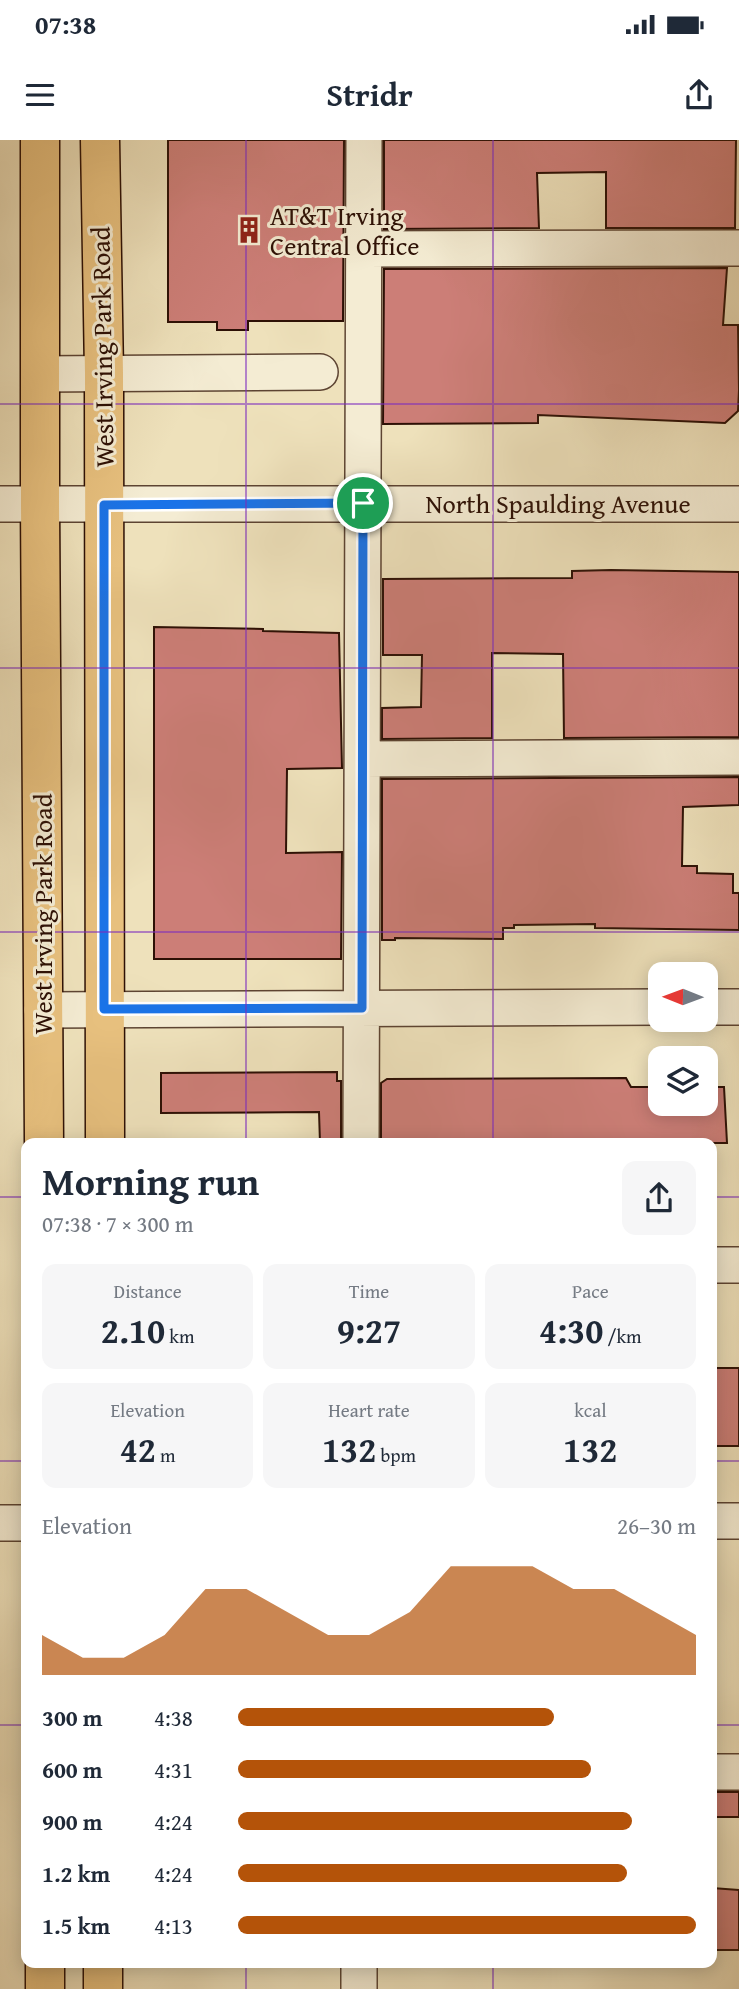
<!DOCTYPE html>
<html lang="en">
<head>
<meta charset="utf-8">
<style>
	:root { --surface:#fff; --page:#f6f6f7; --text:#1f2937; --muted:#747a83; --accent:#b45309 }
	body { margin:0; font-family:"Gentium Book Plus",serif; background:var(--page); color:var(--text); height:100vh; display:flex; flex-direction:column; font-size:26px; white-space:nowrap }
	* { box-sizing:border-box; margin:0 }
	p { font-size:23px; color:var(--muted) }
	.icon { flex:none; width:38px; height:38px; fill:none; stroke:currentColor; stroke-width:2; stroke-linecap:round; stroke-linejoin:round }
	.map { position:relative; flex:1; overflow:hidden }
	.panel { position:absolute; left:21px; top:998px; width:696px; height:830px; display:flex; flex-direction:column; background:var(--surface); border-radius:14px; box-shadow:0 4px 18px #0003 }
	.panel>* { flex:none }
	.needle { width:46px; rotate:271deg }
	.tools { position:absolute; left:648px; top:822px; display:grid; gap:14px }
	.tools a { display:grid; place-items:center; width:70px; height:70px; border-radius:14px; background:var(--surface); box-shadow:0 4px 18px #0003; font-size:35px }
	.pin { position:absolute; display:grid; place-items:center; width:60px; height:60px; color:#fff; margin:-30px; border:4px solid #fff; border-radius:50%; box-shadow:0 2px 7px #0007 }
	.round { display:grid; place-items:center; flex:none; width:74px; height:74px; border-radius:14px; background:var(--page) }
	.summary { display:flex; align-items:center; justify-content:space-between; height:119px; padding:0 21px }
	h1 { font-size:38px; font-weight:800; line-height:52px }
	.stats { display:grid; grid-template-columns:repeat(3,1fr); gap:10px; height:119px; padding:7px 21px }
	.stats div { display:grid; align-content:center; border-radius:14px; background:var(--page); text-align:center }
	.stats b { font-size:35px; font-weight:800 }
	.stats small { font-size:19px; font-weight:400 }
	.stats p { font-size:19px }
	.chart { height:196px; padding:14px 21px }
	.chart p { display:flex; justify-content:space-between }
	.chart svg { width:100%; height:126px; margin-top:7px; fill:var(--accent); opacity:.7 }
	ul { padding:0 21px; list-style:none; font-size:23px }
	li { display:grid; grid-template-columns:112px 84px 1fr; align-items:center; height:52px }
	li i { height:18px; border-radius:9px; background:var(--accent) }
	.status { display:flex; justify-content:space-between; align-items:center; height:49px; padding:0 35px; background:var(--surface); direction:ltr }
	.status svg { height:19px; fill:currentColor }
	header { display:flex; justify-content:space-between; align-items:center; height:91px; padding:0 21px; background:var(--surface); font-size:32px; font-weight:800 }
	.map>svg:first-child { display:block }
	.building { fill:#cc7e77; stroke:#2d1005; stroke-width:2 }
	.lines { fill:none; stroke-linecap:round; stroke-linejoin:round }
	.minor-casing { stroke:#5d4432; stroke-width:38 }
	.major-casing { stroke:#2d1005; stroke-width:41 }
	.minor { stroke:#f4ecd3; stroke-width:35 }
	.major { stroke:#e7c07e; stroke-width:38 }
	.route-casing { stroke:#fff; stroke-width:14 }
	.route { stroke:#1a73e8; stroke-width:9 }
	.grid { fill:none; stroke:#7b2cbf; stroke-width:2; stroke-opacity:0.55 }
	.labels { text-anchor:middle; dominant-baseline:central; stroke-width:6; stroke-linejoin:round; paint-order:stroke }
	.poi-label { font-size:26px; fill:#2d1005; stroke:#f4ecd3; text-anchor:start }
	.street-label { font-size:26px; fill:#2d1005; stroke:#f4ecd3 }
</style>
</head>
<body>
<div class="status"><b>07:38</b><svg viewBox="0 0 49 12"><path d="M0 12V9h3v3zM5 12V6h3v6zM10 12V3h3v9zM15 12V0h3v12zM26 1h20v11H26zM47 4h2v5h-2z"/></svg></div>
<header><svg class="icon" aria-label="menu" viewBox="0 0 24 24"><path d="M4 6h16M4 12h16M4 18h16"/></svg>Stridr<svg class="icon" aria-label="share" viewBox="0 0 24 24"><path d="M12 15V3M7 8l5-5 5 5M5 13v7h14v-7"/></svg></header>
<div class="map">
<svg width="739" height="1849" viewBox="0 0 739 1849">
	<rect width="100%" height="100%" fill="#eee1bb"/>
	<filter id="stains"><feTurbulence type="fractalNoise" baseFrequency=".00286" numOctaves="4"/><feColorMatrix values="0 0 0 0 .2 0 0 0 0 .09 0 0 0 0 .02 0 0 0 .5 -.17"/></filter>
	<radialGradient id="worn" r=".72"><stop offset=".6" stop-color="#630" stop-opacity="0"/><stop offset="1" stop-color="#630" stop-opacity=".3"/></radialGradient>
	<path class="building" d="M 168,0 L 344,0 L 343,181 L 248,181 L 248,190 L 217,190 L 217,182 L 168,182 Z
		M 384,0 L 736,0 L 735,88 L 606,88 L 606,32 L 537,33 L 539,88 L 384,89 Z
		M 727,128 L 723,185 L 738,185 L 739,250 L 738,271 L 725,283 L 538,275 L 538,283 L 383,284 L 384,129 Z
		M 611,430 L 739,432 L 739,597 L 564,598 L 563,514 L 492,513 L 492,598 L 382,599 L 382,568 L 421,567 L 422,515 L 383,515 L 383,439 L 572,438 L 572,431 Z
		M 154,487 L 263,489 L 263,491 L 339,493 L 342,628 L 287,629 L 286,713 L 342,712 L 341,819 L 154,819 Z
		M 739,637 L 739,665 L 683,667 L 682,726 L 697,726 L 697,733 L 733,734 L 733,753 L 739,753 L 739,790 L 595,788 L 595,784 L 514,785 L 514,788 L 503,788 L 503,799 L 395,798 L 395,800 L 382,800 L 382,639 Z
		M 337,932 L 337,941 L 341,941 L 341,1003 L 320,1003 L 319,972 L 161,973 L 161,933 Z
		M 626,938 L 631,947 L 660,947 L 660,964 L 705,964 L 705,947 L 724,947 L 727,1003 L 381,1003 L 381,943 L 387,939 Z
		M 712,1228 L 739,1228 L 739,1306 L 712,1306 Z
		M 712,1652 L 739,1652 L 739,1677 L 712,1677 Z
		M 712,1748 L 739,1750 L 739,1810 L 712,1810 Z"/>
	<g class="lines">
		<defs>
			<path id="minor" d="M 364,109 L 739,108
				M 40,234 L 320,232
				M 0,364 L 739,364
				M 363,619 L 739,617
				M 705,867 L 739,867
				M 42,870 L 660,867
				M 361,1003 L 364,0
				M 712,1125 L 739,1125
				M 712,1381 L 739,1381
				M 0,1383 L 26,1383
				M 712,1632 L 739,1632
				M 359,1849 L 359,1822"/>
			<path id="major" d="M 40,0 L 40,364 L 44,1003
				M 100,0 L 104,233 L 105,1003
				M 45,1849 L 45,1822
				M 103,1849 L 103,1822"/>
		</defs>
		<use href="#minor" class="minor-casing"/>
		<use href="#major" class="major-casing"/>
		<use href="#minor" class="minor"/>
		<use href="#major" class="major"/>
	</g>
	<g class="lines">
		<defs>
			<path id="route" d="M 363,363 L 362,868 L 104,869 L 104,365 Z"/>
		</defs>
		<use href="#route" class="route-casing"/>
		<use href="#route" class="route"/>
	</g>
	<path class="grid" d="M 246,0 L 246,1003M 493,0 L 493,1003M 0,264 L 739,264M 0,528 L 739,528M 0,792 L 739,792M 0,1057 L 26,1057M 712,1057 L 739,1057M 0,1321 L 26,1321M 712,1321 L 739,1321M 0,1585 L 26,1585M 712,1585 L 739,1585M 246,1822 L 246,1849M 493,1822 L 493,1849"/>
	<defs>
		<symbol id="building-bare" viewBox="-9 -9 18 18"><path d="M-4-6H4V6H1V3H-1V6H-4ZM-2.5-4.3h1.7v1.8h-1.7ZM.8-4.3h1.7v1.8H.8ZM-2.5-1h1.7V.8h-1.7ZM.8-1h1.7V.8H.8Z" fill="#8f2418" stroke="#f4ecd3" stroke-width="2.5" paint-order="stroke"/></symbol>
	</defs>
	<g fill-rule="evenodd">
		<use href="#building-bare" x="230" y="71" width="38" height="38"/>
	</g>
	<g class="labels">
		<g class="poi-label">
			<text x="270" y="75">AT&amp;T Irving<tspan x="270" dy="30">Central Office</tspan></text>
		</g>
		<g class="street-label">
			<text transform="translate(102 207) rotate(-91)">West Irving Park Road</text>
			<text x="558" y="363">North Spaulding Avenue</text>
			<text transform="translate(42 774) rotate(-90)">West Irving Park Road</text>
		</g>
	</g>
	<rect width="100%" height="100%" filter="url(#stains)"/>
	<rect width="100%" height="100%" fill="url(#worn)"/>
</svg>
<div class="tools">
<a><svg class="needle" viewBox="-14 -14 28 28"><path d="M0-13l5 13h-10z" fill="#e53935"/><path d="M0 13l5-13h-10z" fill="#747a83"/></svg></a>
<a><svg class="icon" aria-label="layers" viewBox="0 0 24 24"><path d="M12 4l9 5-9 5-9-5zM3 14l9 5 9-5"/></svg></a>
</div>
<div class="pin" style="left:363px;top:363px;background:#1e9e55"><svg class="icon" aria-label="arrive" viewBox="0 0 24 24"><path d="M6 21V4h12l-3 4 3 4H6"/></svg></div>
<section class="panel">
<div class="summary"><div><h1>Morning run</h1><p>07:38 · 7 × 300 m</p></div><a class="round"><svg class="icon" aria-label="share" viewBox="0 0 24 24"><path d="M12 15V3M7 8l5-5 5 5M5 13v7h14v-7"/></svg></a></div>
<div class="stats">
<div><p>Distance</p><b>2.10<small> km</small></b></div>
<div><p>Time</p><b>9:27</b></div>
<div><p>Pace</p><b>4:30<small> /km</small></b></div>
</div>
<div class="stats">
<div><p>Elevation</p><b>42<small> m</small></b></div>
<div><p>Heart rate</p><b>132<small> bpm</small></b></div>
<div><p>kcal</p><b>132</b></div>
</div>
<div class="chart"><p><span>Elevation</span>26–30 m</p>
<svg viewBox="0 0 160 44" preserveAspectRatio="none"><path d="M0 44V30L10 38L20 38L30 30L40 14L50 14L60 22L70 30L80 30L90 22L100 6L110 6L120 6L130 14L140 14L150 22L160 30V44z"/></svg>
</div>
<ul>
<li><b>300 m</b>4:38<i style="width:69%"></i></li>
<li><b>600 m</b>4:31<i style="width:77%"></i></li>
<li><b>900 m</b>4:24<i style="width:86%"></i></li>
<li><b>1.2 km</b>4:24<i style="width:85%"></i></li>
<li><b>1.5 km</b>4:13<i style="width:100%"></i></li>
</ul>
</section>
</div>
</body>
</html>
